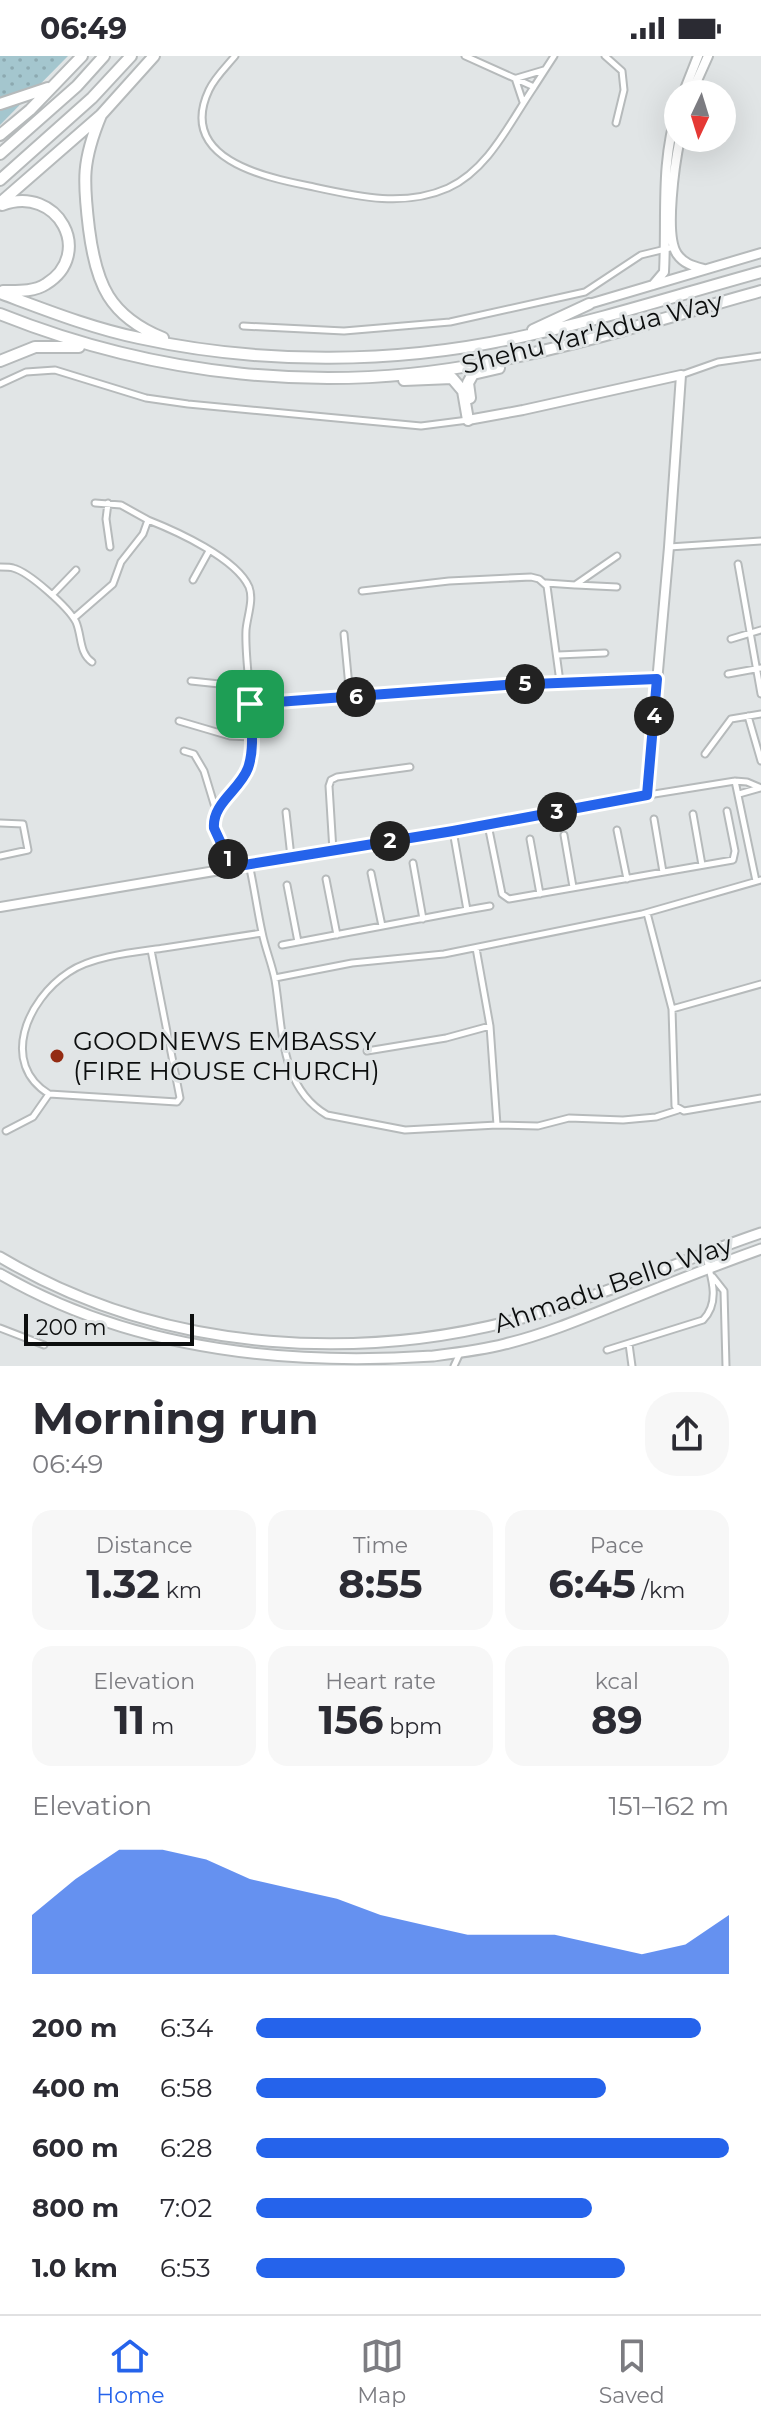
<!DOCTYPE html>
<html lang="en">
<head>
<meta charset="utf-8">
<style>
	:root { --surface:#fff; --page:#f7f7f7; --text:#2b2b33; --muted:#7c7c81; --line:#e1e1e2; --accent:#2563eb }
	body { margin:0; font-family:Montserrat,sans-serif; background:var(--page); color:var(--text); height:100vh; display:flex; flex-direction:column; font-size:30px; white-space:nowrap }
	* { box-sizing:border-box; margin:0 }
	p { font-size:26px; color:var(--muted) }
	.icon { flex:none; width:44px; height:44px; fill:none; stroke:currentColor; stroke-width:2; stroke-linecap:round; stroke-linejoin:round }
	.map { position:relative; height:1310px; overflow:hidden }
	.panel { display:flex; flex-direction:column; background:var(--surface); flex:1 }
	.panel>* { flex:none }
	.needle { width:52px; rotate:184deg }
	.controls { position:absolute; left:664px; top:24px; display:grid; gap:16px }
	.controls a { display:grid; place-items:center; width:72px; height:72px; border-radius:50%; background:var(--surface); box-shadow:0 8px 32px #0002; font-size:40px }
	.scale { position:absolute; left:24px; bottom:20px; width:170px; box-sizing:border-box; padding-left:8px; border:4px solid #0c0e0e; border-top:0; font-size:22px; line-height:28px; white-space:nowrap; color:#0c0e0e; -webkit-text-stroke:6px #e1e5e6; paint-order:stroke }
	.pin { position:absolute; display:grid; place-items:center; width:68px; height:68px; color:#fff; margin:-34px; border-radius:16px; box-shadow:0 4px 12px #0006 }
	.km { position:absolute; width:40px; height:40px; margin:-20px; border-radius:50%; background:#222; color:#fff; font-size:22px; line-height:40px; text-align:center }
	.round { display:grid; place-items:center; flex:none; width:84px; height:84px; border-radius:32px; background:var(--page) }
	.headline { display:flex; align-items:center; justify-content:space-between; height:136px; padding:0 32px }
	h1 { font-size:44px; font-weight:700; line-height:60px }
	.figures { display:grid; grid-template-columns:repeat(3,1fr); gap:12px; height:136px; padding:8px 32px }
	.figures div { display:grid; align-content:center; border-radius:20px; background:var(--page); text-align:center }
	.figures b { font-size:40px; font-weight:700 }
	.figures small { font-size:22px; font-weight:400 }
	.figures p { font-size:22px }
	.chart { height:224px; padding:16px 32px }
	.chart p { display:flex; justify-content:space-between }
	.chart svg { width:100%; height:144px; margin-top:8px; fill:var(--accent); opacity:.7 }
	ul { padding:0 32px; list-style:none; font-size:26px }
	li { display:grid; grid-template-columns:128px 96px 1fr; align-items:center; height:60px }
	li i { height:20px; border-radius:10px; background:var(--accent) }
	.status { display:flex; justify-content:space-between; align-items:center; height:56px; padding:0 40px; background:var(--surface); direction:ltr }
	.status svg { height:22px; fill:currentColor }
	.dock { display:flex; justify-content:space-around; align-items:center; height:112px; border-top:2px solid var(--line); background:var(--surface); font-size:22px; color:var(--muted) }
	.dock a { display:grid; justify-items:center; gap:4px }
	.dock .on { color:var(--accent) }
	.map>svg:first-child { display:block }
	.grass { fill:url(#grass-dots) }
	.lines { fill:none; stroke-linecap:round; stroke-linejoin:round }
	.street-casing { stroke:#b6babb; stroke-width:9 }
	.secondary-casing { stroke:#b6babb; stroke-width:12 }
	.primary-casing { stroke:#b6babb; stroke-width:13 }
	.highway-casing { stroke:#b6babb; stroke-width:14 }
	.street { stroke:#fff; stroke-width:5 }
	.secondary { stroke:#fff; stroke-width:8 }
	.primary { stroke:#fff; stroke-width:9 }
	.highway { stroke:#fff; stroke-width:10 }
	.route-casing { stroke:#fff; stroke-width:16 }
	.route { stroke:#2563eb; stroke-width:10 }
	.poi-dot { fill:#942c13; stroke:#e1e5e6; stroke-width:3 }
	.labels { text-anchor:middle; dominant-baseline:central; stroke-width:6; stroke-linejoin:round; paint-order:stroke }
	.street-label { font-size:26px; fill:#0c0e0e; stroke:#e1e5e6 }
	.poi-label { font-size:26px; fill:#0c0e0e; stroke:#e1e5e6; text-anchor:start }
</style>
</head>
<body>
<div class="status"><b>06:49</b><svg viewBox="0 0 49 12"><path d="M0 12V9h3v3zM5 12V6h3v6zM10 12V3h3v9zM15 12V0h3v12zM26 1h20v11H26zM47 4h2v5h-2z"/></svg></div>
<div class="map">
<svg width="761" height="1310" viewBox="0 0 761 1310">
	<defs>
		<pattern id="grass-dots" width="8" height="8" patternUnits="userSpaceOnUse" patternTransform="scale(2)"><rect width="8" height="8" fill="#a4c6ce"/><path d="M2 2h.1M6 6h.1" fill="none" stroke="#8ca9b0" stroke-width="1.8" stroke-linecap="round"/></pattern>
	</defs>
	<rect width="100%" height="100%" fill="#e1e5e6"/>
	<path class="grass" d="M 0,0 L 68,0 L 0,69 Z"/>
	<g class="lines">
		<defs>
			<path id="street" d="M 235,0 C 226,11 215,21 209,34 C 177,102 263,121 309,130 C 355,140 403,152 448,132 C 489,113 510,66 534,31 L 465,0
				M 605,0 L 622,15 L 624,34 L 616,67
				M 515,22 L 523,46
				M 517,22 L 544,14
				M 534,31 L 554,0
				M 243,270 L 344,275 L 450,266 L 585,236 L 641,199 L 674,191
				M 681,319 L 718,306 L 761,300
				M 0,328 L 26,316 L 55,314 L 146,342 L 188,348 L 421,370 L 468,364
				M 95,447 L 121,449 L 148,464
				M 108,447 L 106,463 L 110,491
				M 669,491 L 761,485
				M 738,508 L 761,638
				M 0,511 C 2,511 11,511 13,512 C 29,516 68,551 76,566 C 82,580 79,597 92,606
				M 193,524 L 209,495
				M 546,527 L 575,529 L 617,500
				M 576,529 L 617,531
				M 362,535 L 449,525 L 531,521 L 539,523 L 547,530 L 560,626
				M 52,539 L 76,514
				M 74,562 L 113,528 L 121,506 L 143,478 L 148,464 C 176,475 236,502 249,531 C 254,544 247,561 246,574 C 244,614 259,672 249,708 C 245,724 233,736 221,748 L 214,748 L 204,715 L 194,698 L 184,695
				M 344,578 L 350,641
				M 731,583 L 761,574
				M 558,599 L 605,597
				M 728,618 L 761,612
				M 191,625 L 248,631
				M 250,648 L 505,629 L 656,623
				M 748,660 L 761,705
				M 179,665 L 230,680 L 251,681
				M 705,698 L 731,663 L 761,658
				M 735,725 L 756,825
				M 739,738 L 760,732
				M 648,739 L 735,725 L 747,726 L 761,732
				M 221,748 L 213,767 L 232,811
				M 286,756 L 291,801
				M 693,758 L 702,809
				M 654,763 L 663,816
				M 0,767 L 23,768 L 28,794 L 0,800
				M 488,769 L 502,838 L 509,843 L 733,804 L 735,795 L 727,755
				M 617,774 L 627,823
				M 564,779 L 573,831
				M 530,783 L 540,838
				M 333,795 L 329,730 L 331,724 L 337,721 L 410,711
				M 413,807 L 423,863
				M 249,808 C 254,830 257,853 262,876 C 265,892 272,908 275,924 C 283,971 279,1031 327,1059 L 405,1074 L 497,1069 L 538,1070 L 569,1062 L 623,1064 L 656,1061 L 678,1054
				M 371,817 L 382,870
				M 326,823 L 337,879
				M 287,829 L 298,886
				M 467,854 L 490,850
				M 647,857 L 672,953 L 675,1050 L 684,1055 L 761,1042
				M 282,889 L 467,854 L 453,775
				M 476,892 L 490,970 L 497,1069
				M 151,894 L 180,1042 L 177,1046 L 49,1038 C 0,1008 26,944 69,916 C 92,900 136,896 164,892 L 262,877
				M 275,922 L 352,907 L 444,898 L 642,858 L 761,824
				M 672,953 L 761,928
				M 367,995 L 446,982 L 490,970
				M 6,1075 L 33,1061 L 49,1038
				M 713,1221 L 724,1235 L 726,1310
				M 0,1272 L 44,1289
				M 629,1288 L 632,1310
				M 607,1294 L 703,1264 C 721,1246 711,1220 705,1198
				M 454,1310 L 460,1297"/>
			<path id="secondary" d="M 683,38 L 698,0
				M 691,38 L 708,0
				M 680,82 C 675,106 664,179 677,198 C 684,208 693,210 704,213
				M 653,229 L 664,216 C 667,159 660,108 678,51
				M 589,248 L 761,197
				M 0,851 L 453,775 L 647,739 L 669,491 L 681,319 L 523,354 L 468,364"/>
			<path id="primary" d="M 0,1201 C 165,1299 370,1310 550,1254 C 622,1232 690,1201 761,1177
				M 0,1218 C 131,1294 285,1310 433,1300 C 457,1297 482,1294 505,1288 C 550,1277 593,1258 636,1241 C 678,1224 719,1208 761,1193"/>
			<path id="highway" d="M 0,48 L 48,32
				M 101,59 C 82,105 83,124 89,173 C 96,228 109,260 163,282
				M 0,79 L 30,54 L 82,0
				M 0,98 L 77,30 L 104,0
				M 0,124 L 92,42 L 131,0
				M 0,147 L 101,59 L 154,0
				M 2,149 C 58,128 95,198 46,228 C 34,236 18,235 3,235
				M 0,237 C 46,254 91,272 139,282 C 262,309 397,308 520,281 C 601,264 681,238 761,216
				M 0,258 C 155,320 325,339 490,306 C 581,289 671,260 761,235
				M 533,274 L 589,248
				M 0,305 L 35,291 L 79,291
				M 404,324 L 452,322 L 463,335 L 468,364
				M 470,342 L 468,327 L 473,318 L 499,312"/>
		</defs>
		<use href="#street" class="street-casing"/>
		<use href="#secondary" class="secondary-casing"/>
		<use href="#primary" class="primary-casing"/>
		<use href="#highway" class="highway-casing"/>
		<use href="#street" class="street"/>
		<use href="#secondary" class="secondary"/>
		<use href="#primary" class="primary"/>
		<use href="#highway" class="highway"/>
	</g>
	<g class="lines">
		<defs>
			<path id="route" d="M 657,623 L 647,739 L 453,775 L 232,811 L 214,772 C 212,747 240,734 248,712 C 255,692 251,668 250,648 L 505,629 Z"/>
		</defs>
		<use href="#route" class="route-casing"/>
		<use href="#route" class="route"/>
	</g>
	<circle class="poi-dot" cx="57" cy="1000" r="8"/>
	<g class="labels">
		<g class="street-label">
			<text transform="translate(592 277) rotate(-14)">Shehu Yar'Adua Way</text>
			<text transform="translate(613 1228) rotate(-19)">Ahmadu Bello Way</text>
		</g>
		<g class="poi-label">
			<text x="73" y="985">GOODNEWS EMBASSY<tspan x="73" dy="30">(FIRE HOUSE CHURCH)</tspan></text>
		</g>
	</g>
</svg>
<div class="controls">
<a><svg class="needle" viewBox="-14 -14 28 28"><path d="M0-13l5 13h-10z" fill="#e53935"/><path d="M0 13l5-13h-10z" fill="#7c7c81"/></svg></a>
</div>
<div class="scale">200 m</div>
<div class="pin" style="left:250px;top:648px;background:#1e9e55"><svg class="icon" aria-label="arrive" viewBox="0 0 24 24"><path d="M6 21V4h12l-3 4 3 4H6"/></svg></div>
<b class="km" style="left:228px;top:803px">1</b>
<b class="km" style="left:390px;top:785px">2</b>
<b class="km" style="left:557px;top:756px">3</b>
<b class="km" style="left:654px;top:660px">4</b>
<b class="km" style="left:525px;top:628px">5</b>
<b class="km" style="left:356px;top:641px">6</b>
</div>
<section class="panel">
<div class="headline"><div><h1>Morning run</h1><p>06:49</p></div><a class="round"><svg class="icon" aria-label="share" viewBox="0 0 24 24"><path d="M12 15V3M7 8l5-5 5 5M5 13v7h14v-7"/></svg></a></div>
<div class="figures">
<div><p>Distance</p><b>1.32<small> km</small></b></div>
<div><p>Time</p><b>8:55</b></div>
<div><p>Pace</p><b>6:45<small> /km</small></b></div>
</div>
<div class="figures">
<div><p>Elevation</p><b>11<small> m</small></b></div>
<div><p>Heart rate</p><b>156<small> bpm</small></b></div>
<div><p>kcal</p><b>89</b></div>
</div>
<div class="chart"><p><span>Elevation</span>151–162 m</p>
<svg viewBox="0 0 160 44" preserveAspectRatio="none"><path d="M0 44V26L10 15L20 6L30 6L40 9L50 15L60 18L70 21L80 26L90 29L100 32L110 32L120 32L130 35L140 38L150 35L160 26V44z"/></svg>
</div>
<ul>
<li><b>200 m</b>6:34<i style="width:94%"></i></li>
<li><b>400 m</b>6:58<i style="width:74%"></i></li>
<li><b>600 m</b>6:28<i style="width:100%"></i></li>
<li><b>800 m</b>7:02<i style="width:71%"></i></li>
<li><b>1.0 km</b>6:53<i style="width:78%"></i></li>
</ul>
</section>
<nav class="dock">
<a class="on"><svg class="icon" aria-label="home" viewBox="0 0 24 24"><path d="M3 11l9-7 9 7M6 9v11h12V9"/></svg>Home</a>
<a><svg class="icon" aria-label="map" viewBox="0 0 24 24"><path d="M3 6l6-2 6 2 6-2v14l-6 2-6-2-6 2zM9 4v14M15 6v14"/></svg>Map</a>
<a><svg class="icon" aria-label="saved" viewBox="0 0 24 24"><path d="M7 4h10v16l-5-4-5 4z"/></svg>Saved</a>
</nav>
</body>
</html>
